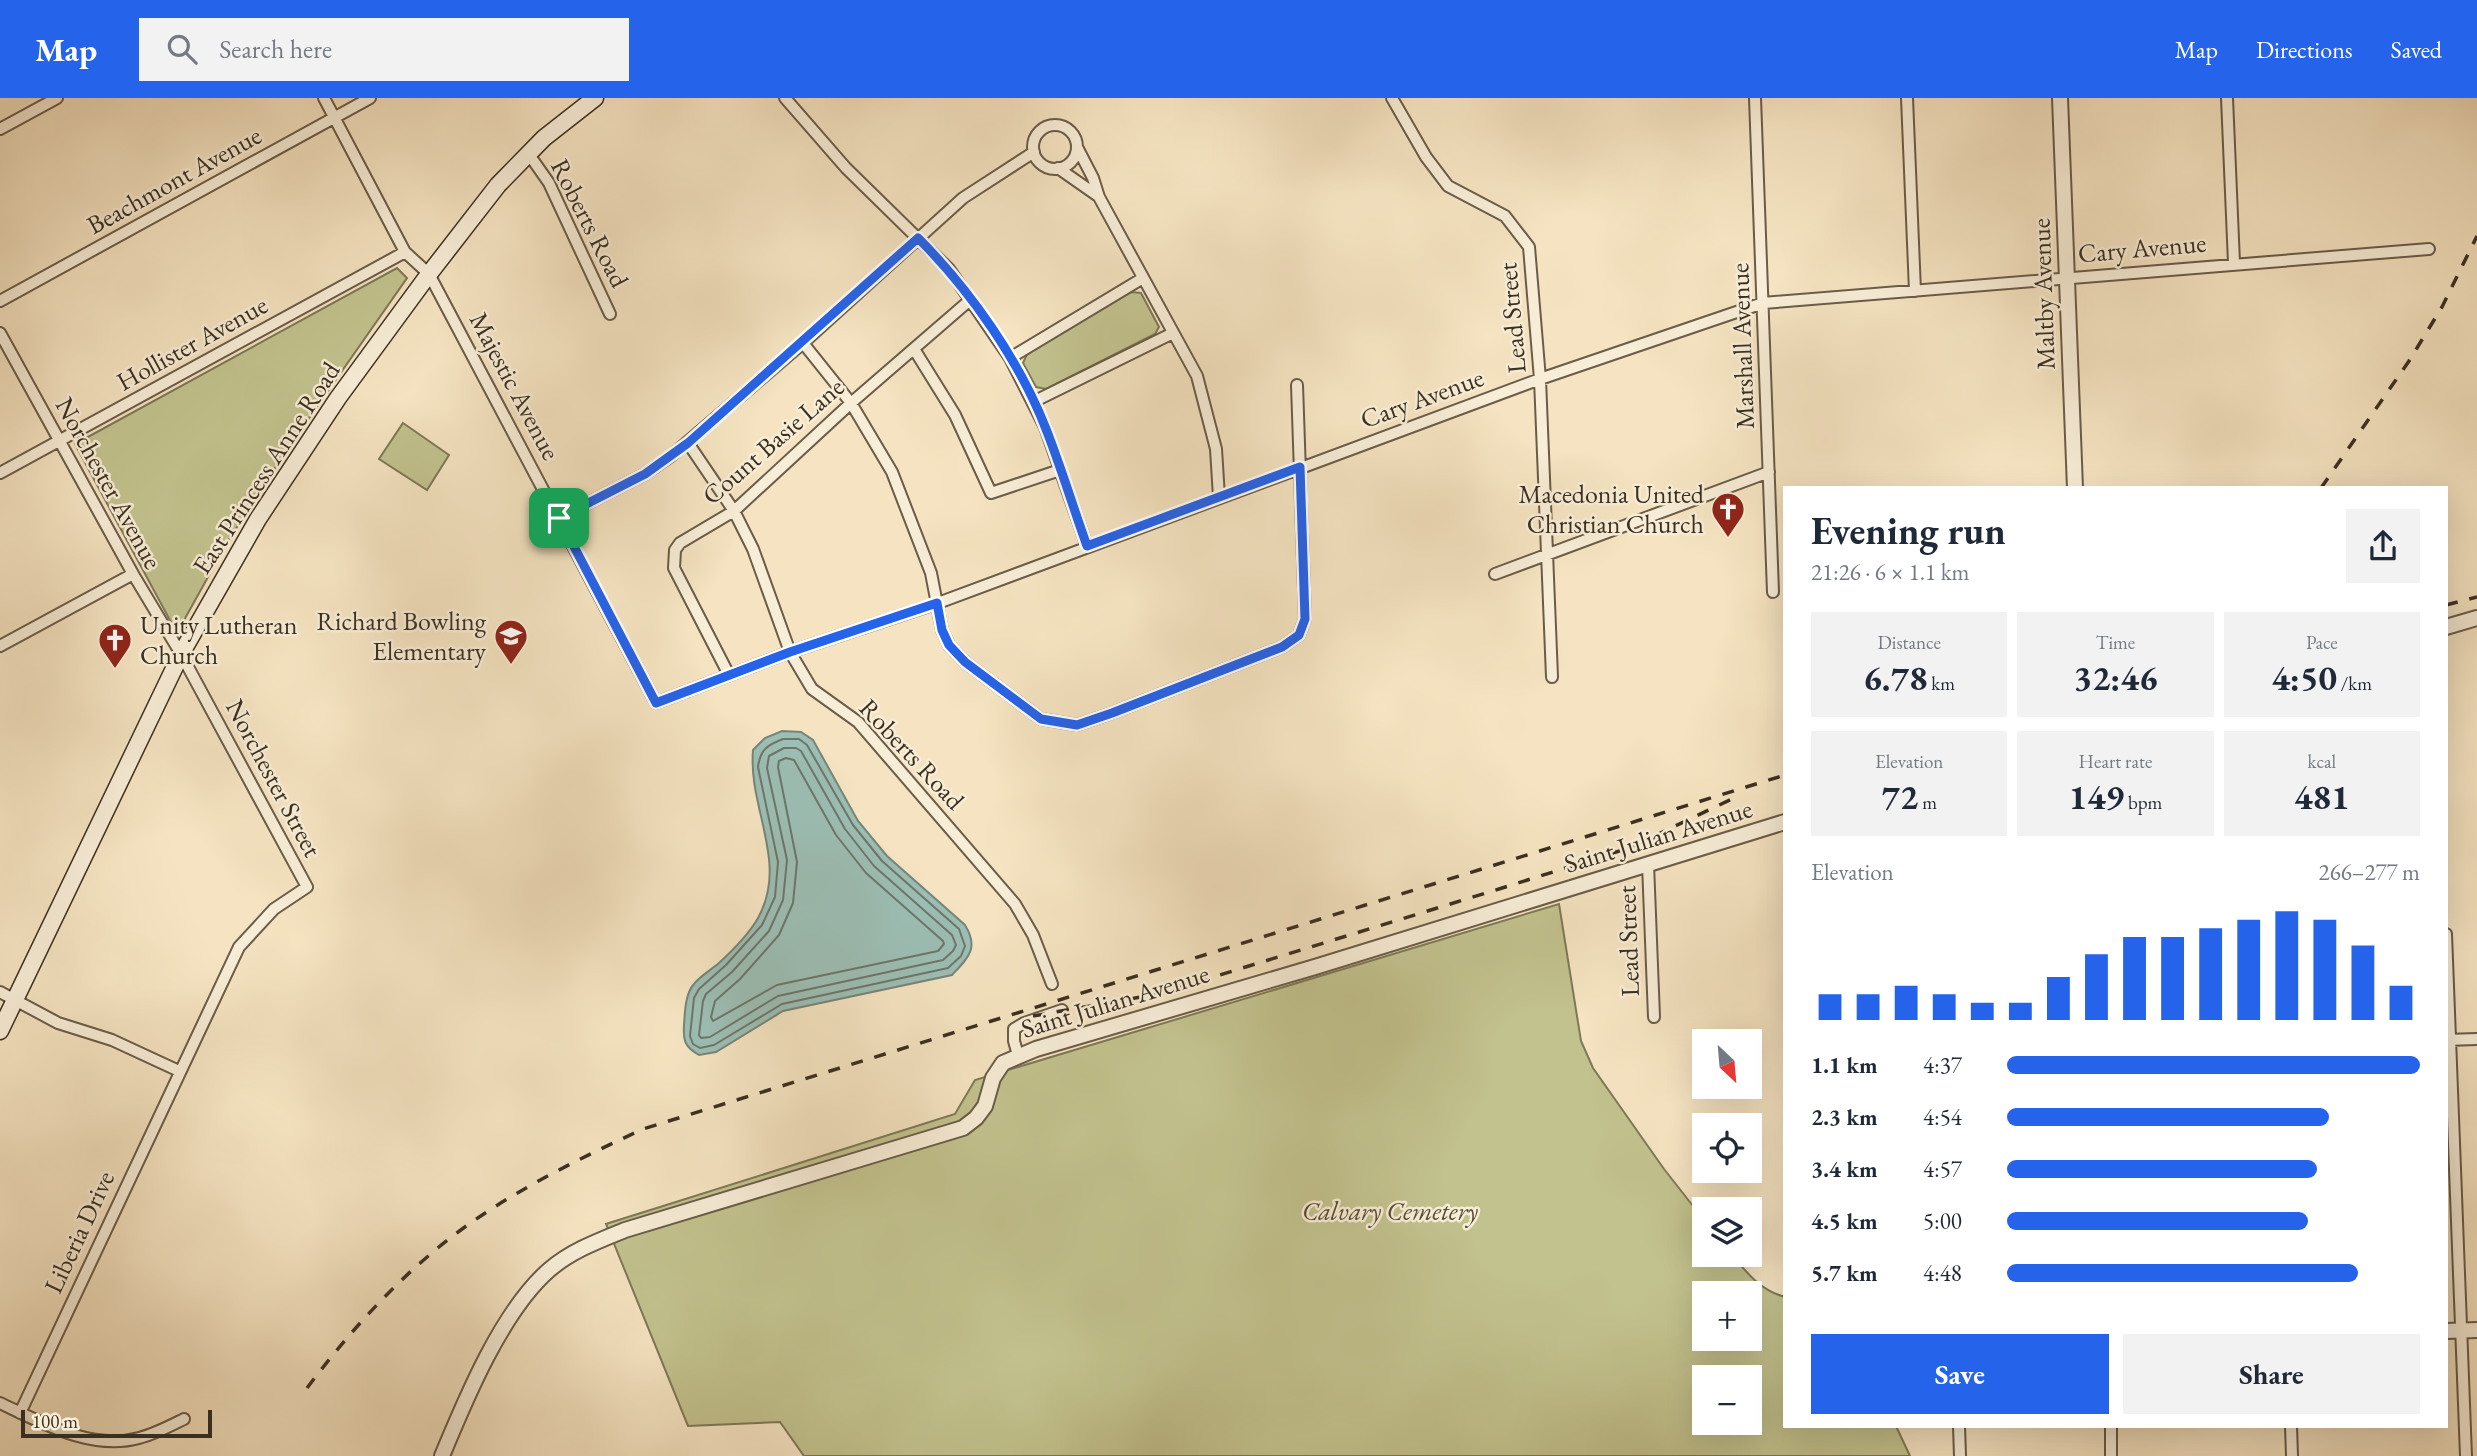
<!DOCTYPE html>
<html lang="en">
<head>
<meta charset="utf-8">
<style>
	:root { --surface:#fff; --page:#f2f2f3; --text:#1f2937; --muted:#747a83; --accent:#2563eb }
	body { margin:0; font-family:"EB Garamond",serif; background:var(--page); color:var(--text); height:100vh; display:flex; flex-direction:column; font-size:26px; white-space:nowrap }
	* { box-sizing:border-box; margin:0 }
	p { font-size:23px; color:var(--muted) }
	.icon { flex:none; width:38px; height:38px; fill:none; stroke:currentColor; stroke-width:2; stroke-linecap:round; stroke-linejoin:round }
	.map { position:relative; flex:1; overflow:hidden }
	.side { position:absolute; left:1783px; top:388px; width:665px; height:942px; display:flex; flex-direction:column; background:var(--surface); border-radius:0px; box-shadow:0 7px 28px #0002 }
	.side>* { flex:none }
	.needle { width:46px; rotate:154deg }
	.buttons { position:absolute; left:1692px; top:931px; display:grid; gap:14px }
	.buttons a { display:grid; place-items:center; width:70px; height:70px; border-radius:0px; background:var(--surface); box-shadow:0 7px 28px #0002; font-size:35px }
	.scale { position:absolute; left:21px; bottom:18px; width:191px; box-sizing:border-box; padding-left:7px; border:4px solid #3b2f20; border-top:0; font-size:19px; line-height:24px; white-space:nowrap; color:#3b2f20; -webkit-text-stroke:5px #f8edd7; paint-order:stroke }
	.pin { position:absolute; display:grid; place-items:center; width:60px; height:60px; color:#fff; margin:-30px; border-radius:14px; box-shadow:0 4px 10px #0006 }
	.round { display:grid; place-items:center; flex:none; width:74px; height:74px; border-radius:0px; background:var(--page) }
	.headline { display:flex; align-items:center; justify-content:space-between; height:119px; padding:0 28px }
	h1 { font-size:38px; font-weight:700; line-height:52px }
	.stats { display:grid; grid-template-columns:repeat(3,1fr); gap:10px; height:119px; padding:7px 28px }
	.stats div { display:grid; align-content:center; border-radius:0px; background:var(--page); text-align:center }
	.stats b { font-size:35px; font-weight:700 }
	.stats small { font-size:19px; font-weight:400 }
	.stats p { font-size:19px }
	.chart { height:196px; padding:14px 28px }
	.chart p { display:flex; justify-content:space-between }
	.chart svg { width:100%; height:126px; margin-top:7px; stroke:var(--accent); stroke-width:6 }
	.primary-button { display:flex; gap:14px; margin-top:auto; padding:14px 28px }
	.primary-button a { flex:1; height:80px; border-radius:0px; background:var(--accent); color:#fff; font-size:28px; font-weight:700; line-height:80px; text-align:center }
	.primary-button a+a { background:var(--page); color:var(--text) }
	ul { padding:0 28px; list-style:none; font-size:23px }
	li { display:grid; grid-template-columns:112px 84px 1fr; align-items:center; height:52px }
	li i { height:18px; border-radius:9px; background:var(--accent) }
	header { display:flex; align-items:center; gap:42px; box-sizing:border-box; height:98px; padding:0 35px; background:var(--accent); color:#fff }
	header strong { font-size:33px }
	nav { display:flex; gap:38px; margin-inline-start:auto; font-size:24px }
	.search { width:490px; height:63px; background:var(--page); display:flex; align-items:center; gap:18px; box-sizing:border-box; padding:0 24px; border-radius:0px; color:var(--muted); font-size:26px }
	.map>svg:first-child { display:block }
	.green { fill:#c2c28e; stroke:#7e7857; stroke-width:2; fill-rule:evenodd }
	.water { fill:#9cbeb4; stroke:#758579; stroke-width:2 }
	.lines { fill:none; stroke-linecap:round; stroke-linejoin:round }
	.shore { stroke:#6c766a; stroke-width:2 }
	.minor-casing { stroke:#6a5c48; stroke-width:14 }
	.tertiary-casing { stroke:#6a5c48; stroke-width:18 }
	.secondary-casing { stroke:#3b2f20; stroke-width:19 }
	.minor { stroke:#f8edd7; stroke-width:10 }
	.tertiary { stroke:#f8edd7; stroke-width:14 }
	.secondary { stroke:#f8edd7; stroke-width:16 }
	.rail { stroke:#3b2f20; stroke-width:3.5; stroke-dasharray:12 12; stroke-linecap:butt }
	.route-casing { stroke:#fff; stroke-width:14 }
	.route { stroke:#2563eb; stroke-width:9 }
	.labels { text-anchor:middle; dominant-baseline:central; stroke-width:5; stroke-linejoin:round; paint-order:stroke }
	.street-label { font-size:26px; fill:#3b2f20; stroke:#f8edd7 }
	.poi-label { font-size:26px; fill:#3b2f20; stroke:#f8edd7; text-anchor:end }
	.park-label { font-size:26px; font-style:italic; fill:#564c36; stroke:#f8edd7 }
</style>
</head>
<body>
<header>
<strong>Map</strong>
<div class="search"><svg class="icon" aria-label="search" viewBox="0 0 24 24"><circle cx="10" cy="10" r="6"/><path d="M15 15l6 6"/></svg>Search here</div>
<nav><a>Map</a><a>Directions</a><a>Saved</a></nav>
</header>
<div class="map">
<svg width="2477" height="1358" viewBox="0 0 2477 1358">
	<rect width="100%" height="100%" fill="#f5e3c1"/>
	<filter id="stains"><feTurbulence type="fractalNoise" baseFrequency=".00286" numOctaves="4"/><feColorMatrix values="0 0 0 0 .2 0 0 0 0 .09 0 0 0 0 .02 0 0 0 .5 -.17"/></filter>
	<radialGradient id="worn" r=".72"><stop offset=".6" stop-color="#630" stop-opacity="0"/><stop offset="1" stop-color="#630" stop-opacity=".3"/></radialGradient>
	<path class="green" d="M 397,170 L 407,180 L 286,353 L 228,443 L 183,524 L 172,526 L 75,346 Z
		M 1131,194 L 1141,195 L 1159,229 L 1155,236 L 1046,291 L 1036,289 L 1023,265 L 1028,254 Z
		M 403,325 L 449,357 L 427,392 L 379,361 Z
		M 1559,806 L 1581,943 L 1593,970 L 1664,1071 L 1704,1122 L 1704,1157 L 1732,1157 C 1748,1176 1760,1192 1785,1199 L 1785,1328 L 1896,1328 L 1910,1358 L 804,1358 L 780,1324 L 688,1328 L 606,1126 L 955,1016 L 975,982 ZM 1704,1195 L 1750,1195 L 1750,1241 L 1704,1241 ZM 1704,1279 L 1750,1279 L 1750,1325 L 1704,1325 Z"/>
	<path class="water" d="M 782,633 L 801,634 L 813,642 L 858,723 L 887,758 L 965,827 C 979,850 969,859 952,877 L 783,913 L 716,954 L 699,957 C 685,949 683,943 684,927 C 685,914 685,896 694,886 C 700,878 711,872 719,865 C 732,853 749,836 758,820 C 789,764 748,711 753,652 L 765,640 Z"/>
	<g class="lines">
		<path class="shore" d="M 783,641 L 799,641 L 807,647 L 853,727 L 882,763 L 959,831 L 965,848 L 961,858 L 948,870 L 782,906 L 714,947 L 700,950 L 693,946 L 690,938 L 694,900 L 699,891 L 726,867 L 762,827 L 775,799 L 778,764 L 758,669 C 760,652 767,647 783,641 Z
			M 784,650 L 796,650 L 801,653 L 845,731 L 874,768 L 952,837 L 956,847 L 953,853 L 943,862 L 778,898 L 710,939 L 701,940 L 699,937 L 703,903 L 706,896 L 732,874 L 769,833 L 783,802 L 787,762 L 767,670 L 769,658 Z
			M 786,660 L 794,662 L 836,737 L 866,775 L 943,843 L 944,846 L 938,853 L 777,887 L 713,923 L 711,919 L 715,903 L 740,881 L 779,837 L 793,805 L 797,764 L 778,669 L 779,663 Z"/>
		<defs>
			<path id="minor" d="M 324,0 L 405,154 L 429,176 L 656,605 L 790,554 L 938,505 L 1540,281 L 1763,205 L 2429,151
				M 785,0 L 846,70 L 949,171 L 1010,260 L 1045,329 L 1087,448
				M 1392,0 L 1426,59 L 1448,88 L 1505,118 L 1529,149 L 1540,281 L 1552,579
				M 1755,0 L 1773,494
				M 1907,0 L 1915,193
				M 2227,0 L 2234,165
				M1033 49a22 22 0 1 1 44 0a22 22 0 1 1-44 0Z
				M 0,31 L 57,0
				M 1077,49 L 1093,80 L 1099,99 L 1197,278 L 1216,351 L 1219,399
				M 528,55 L 549,85 L 610,216
				M 1058,70 L 1098,98
				M 0,203 L 370,0
				M 0,235 L 133,476 L 181,556 L 307,789 L 274,811 L 239,849 L 20,1315
				M 803,245 L 851,305 L 892,374 L 931,475 L 942,532 L 949,547 L 965,564 L 1041,621 L 1077,627 L 1112,615 L 1282,549 L 1299,537 L 1305,521 L 1297,287
				M 914,251 L 955,317 L 991,395 L 1060,372
				M 1010,260 L 1143,180
				M 1033,304 L 1173,235
				M 688,345 L 734,413 L 753,451 L 790,554 L 812,591 L 858,624 L 1015,806 L 1033,837 L 1052,886
				M 0,375 L 405,154
				M 559,420 L 645,376 L 671,358 L 803,245 L 963,100 L 1034,54
				M 1495,476 L 1769,374
				M 0,548 L 133,476
				M 729,577 L 674,470 L 675,452 L 680,445 L 734,413 L 851,305 L 970,202
				M 1648,766 L 1654,919
				M 2446,836 L 2466,1358
				M 0,894 L 58,925 L 112,942 L 179,973
				M 2446,942 L 2477,941
				M 1018,957 L 1014,943 L 1014,931 L 1024,925 L 1062,912
				M 0,1305 C 42,1325 92,1353 139,1340 C 155,1336 170,1328 184,1321
				M 1959,1328 L 1960,1358
				M 2111,1328 L 2111,1358
				M 2291,1328 L 2292,1358"/>
			<path id="tertiary" d="M 2060,0 L 2075,390
				M 2446,529 L 2477,520
				M 2446,1233 L 2477,1232
				M 442,1358 C 466,1300 502,1213 549,1172 C 571,1153 598,1143 625,1132 L 963,1030 L 976,1020 L 985,1008 L 993,980 L 1003,965 L 1036,951 L 1315,869 L 1785,724"/>
			<path id="secondary" d="M 0,933 L 181,556 L 258,421 L 338,300 L 429,176 L 498,87 L 544,40 L 595,0"/>
		</defs>
		<use href="#minor" class="minor-casing"/>
		<use href="#tertiary" class="tertiary-casing"/>
		<use href="#secondary" class="secondary-casing"/>
		<use href="#minor" class="minor"/>
		<use href="#tertiary" class="tertiary"/>
		<use href="#secondary" class="secondary"/>
		<path class="rail" d="M 2321,390 L 2409,263 L 2442,209 L 2477,138
			M 2446,507 L 2477,499
			M 1033,918 L 1158,896 L 1499,791 L 1629,750 L 1736,699
			M 307,1290 C 353,1229 406,1171 469,1126 C 523,1088 583,1059 643,1031 L 1785,677"/>
	</g>
	<g class="lines">
		<defs>
			<path id="route" d="M 918,140 C 970,192 1019,262 1046,331 C 1061,369 1073,409 1087,448 L 1300,369 L 1305,521 L 1299,537 L 1282,549 L 1112,615 L 1077,627 L 1041,621 L 965,564 L 949,547 L 942,532 L 937,505 L 790,554 L 656,605 L 559,420 L 645,376 L 688,345 Z"/>
		</defs>
		<use href="#route" class="route-casing"/>
		<use href="#route" class="route"/>
	</g>
	<defs>
		<symbol id="church-pin" viewBox="-11 -11 22 30"><path d="M0 17L-7.5 6A9.5 9.5 0 1 1 7.5 6Z" fill="#8f2418" stroke="#f8edd7"/><path d="M-1.2-6h2.4v3.5h3.3v2.4h-3.3V6h-2.4V-.1h-3.3v-2.4h3.3Z" fill="#fff"/></symbol>
		<symbol id="school-pin" viewBox="-11 -11 22 30"><path d="M0 17L-7.5 6A9.5 9.5 0 1 1 7.5 6Z" fill="#8f2418" stroke="#f8edd7"/><path d="M0-5L7-2L0 1L-7-2ZM-4 1L0 2.5L4 1V4Q0 6-4 4Z" fill="#fff"/></symbol>
	</defs>
	<g fill-rule="evenodd">
		<use href="#church-pin" x="1709" y="392" width="38" height="52"/>
		<use href="#school-pin" x="492" y="519" width="38" height="52"/>
		<use href="#church-pin" x="96" y="523" width="38" height="52"/>
	</g>
	<g class="labels">
		<g class="street-label">
			<text transform="translate(174 82) rotate(-29)">Beachmont Avenue</text>
			<text transform="translate(590 125) rotate(63)">Roberts Road</text>
			<text transform="translate(2142 150) rotate(-5)">Cary Avenue</text>
			<text transform="translate(2043 196) rotate(-92)">Maltby Avenue</text>
			<text transform="translate(1512 220) rotate(-95)">Lead Street</text>
			<text transform="translate(192 245) rotate(-29)">Hollister Avenue</text>
			<text transform="translate(1742 248) rotate(-92)">Marshall Avenue</text>
			<text transform="translate(515 288) rotate(62)">Majestic Avenue</text>
			<text transform="translate(1422 300) rotate(-20)">Cary Avenue</text>
			<text transform="translate(773 343) rotate(-41)">Count Basie Lane</text>
			<text transform="translate(266 370) rotate(-57)">East Princess Anne Road</text>
			<text transform="translate(109 385) rotate(61)">Norchester Avenue</text>
			<text transform="translate(912 656) rotate(47)">Roberts Road</text>
			<text transform="translate(274 680) rotate(62)">Norchester Street</text>
			<text transform="translate(1658 738) rotate(-17)">Saint Julian Avenue</text>
			<text transform="translate(1628 843) rotate(-92)">Lead Street</text>
			<text transform="translate(1115 903) rotate(-17)">Saint Julian Avenue</text>
			<text transform="translate(79 1134) rotate(-65)">Liberia Drive</text>
		</g>
		<g class="poi-label">
			<text x="1704" y="396">Macedonia United<tspan x="1704" dy="30">Christian Church</tspan></text>
			<text x="486" y="523">Richard Bowling<tspan x="486" dy="30">Elementary</tspan></text>
			<text x="140" y="527" text-anchor="start">Unity Lutheran<tspan x="140" dy="30">Church</tspan></text>
		</g>
		<g class="park-label">
			<text x="1390" y="1113">Calvary Cemetery</text>
		</g>
	</g>
	<rect width="100%" height="100%" filter="url(#stains)"/>
	<rect width="100%" height="100%" fill="url(#worn)"/>
</svg>
<div class="buttons">
<a><svg class="needle" viewBox="-14 -14 28 28"><path d="M0-13l5 13h-10z" fill="#e53935"/><path d="M0 13l5-13h-10z" fill="#747a83"/></svg></a>
<a><svg class="icon" aria-label="locate" viewBox="0 0 24 24"><circle cx="12" cy="12" r="6"/><path d="M12 2v4M12 18v4M2 12h4M18 12h4"/></svg></a>
<a><svg class="icon" aria-label="layers" viewBox="0 0 24 24"><path d="M12 4l9 5-9 5-9-5zM3 14l9 5 9-5"/></svg></a>
<a>+</a>
<a>−</a>
</div>
<div class="scale">100 m</div>
<div class="pin" style="left:559px;top:420px;background:#1e9e55"><svg class="icon" aria-label="arrive" viewBox="0 0 24 24"><path d="M6 21V4h12l-3 4 3 4H6"/></svg></div>
<section class="side">
<div class="headline"><div><h1>Evening run</h1><p>21:26 · 6 × 1.1 km</p></div><a class="round"><svg class="icon" aria-label="share" viewBox="0 0 24 24"><path d="M12 15V3M7 8l5-5 5 5M5 13v7h14v-7"/></svg></a></div>
<div class="stats">
<div><p>Distance</p><b>6.78<small> km</small></b></div>
<div><p>Time</p><b>32:46</b></div>
<div><p>Pace</p><b>4:50<small> /km</small></b></div>
</div>
<div class="stats">
<div><p>Elevation</p><b>72<small> m</small></b></div>
<div><p>Heart rate</p><b>149<small> bpm</small></b></div>
<div><p>kcal</p><b>481</b></div>
</div>
<div class="chart"><p><span>Elevation</span>266–277 m</p>
<svg viewBox="0 0 160 44" preserveAspectRatio="none"><path d="M5 44V35M15 44V35M25 44V32M35 44V35M45 44V38M55 44V38M65 44V29M75 44V21M85 44V15M95 44V15M105 44V12M115 44V9M125 44V6M135 44V9M145 44V18M155 44V32"/></svg>
</div>
<ul>
<li><b>1.1 km</b>4:37<i style="width:100%"></i></li>
<li><b>2.3 km</b>4:54<i style="width:78%"></i></li>
<li><b>3.4 km</b>4:57<i style="width:75%"></i></li>
<li><b>4.5 km</b>5:00<i style="width:73%"></i></li>
<li><b>5.7 km</b>4:48<i style="width:85%"></i></li>
</ul>
<div class="primary-button"><a>Save</a><a>Share</a></div>
</section>
</div>
</body>
</html>
